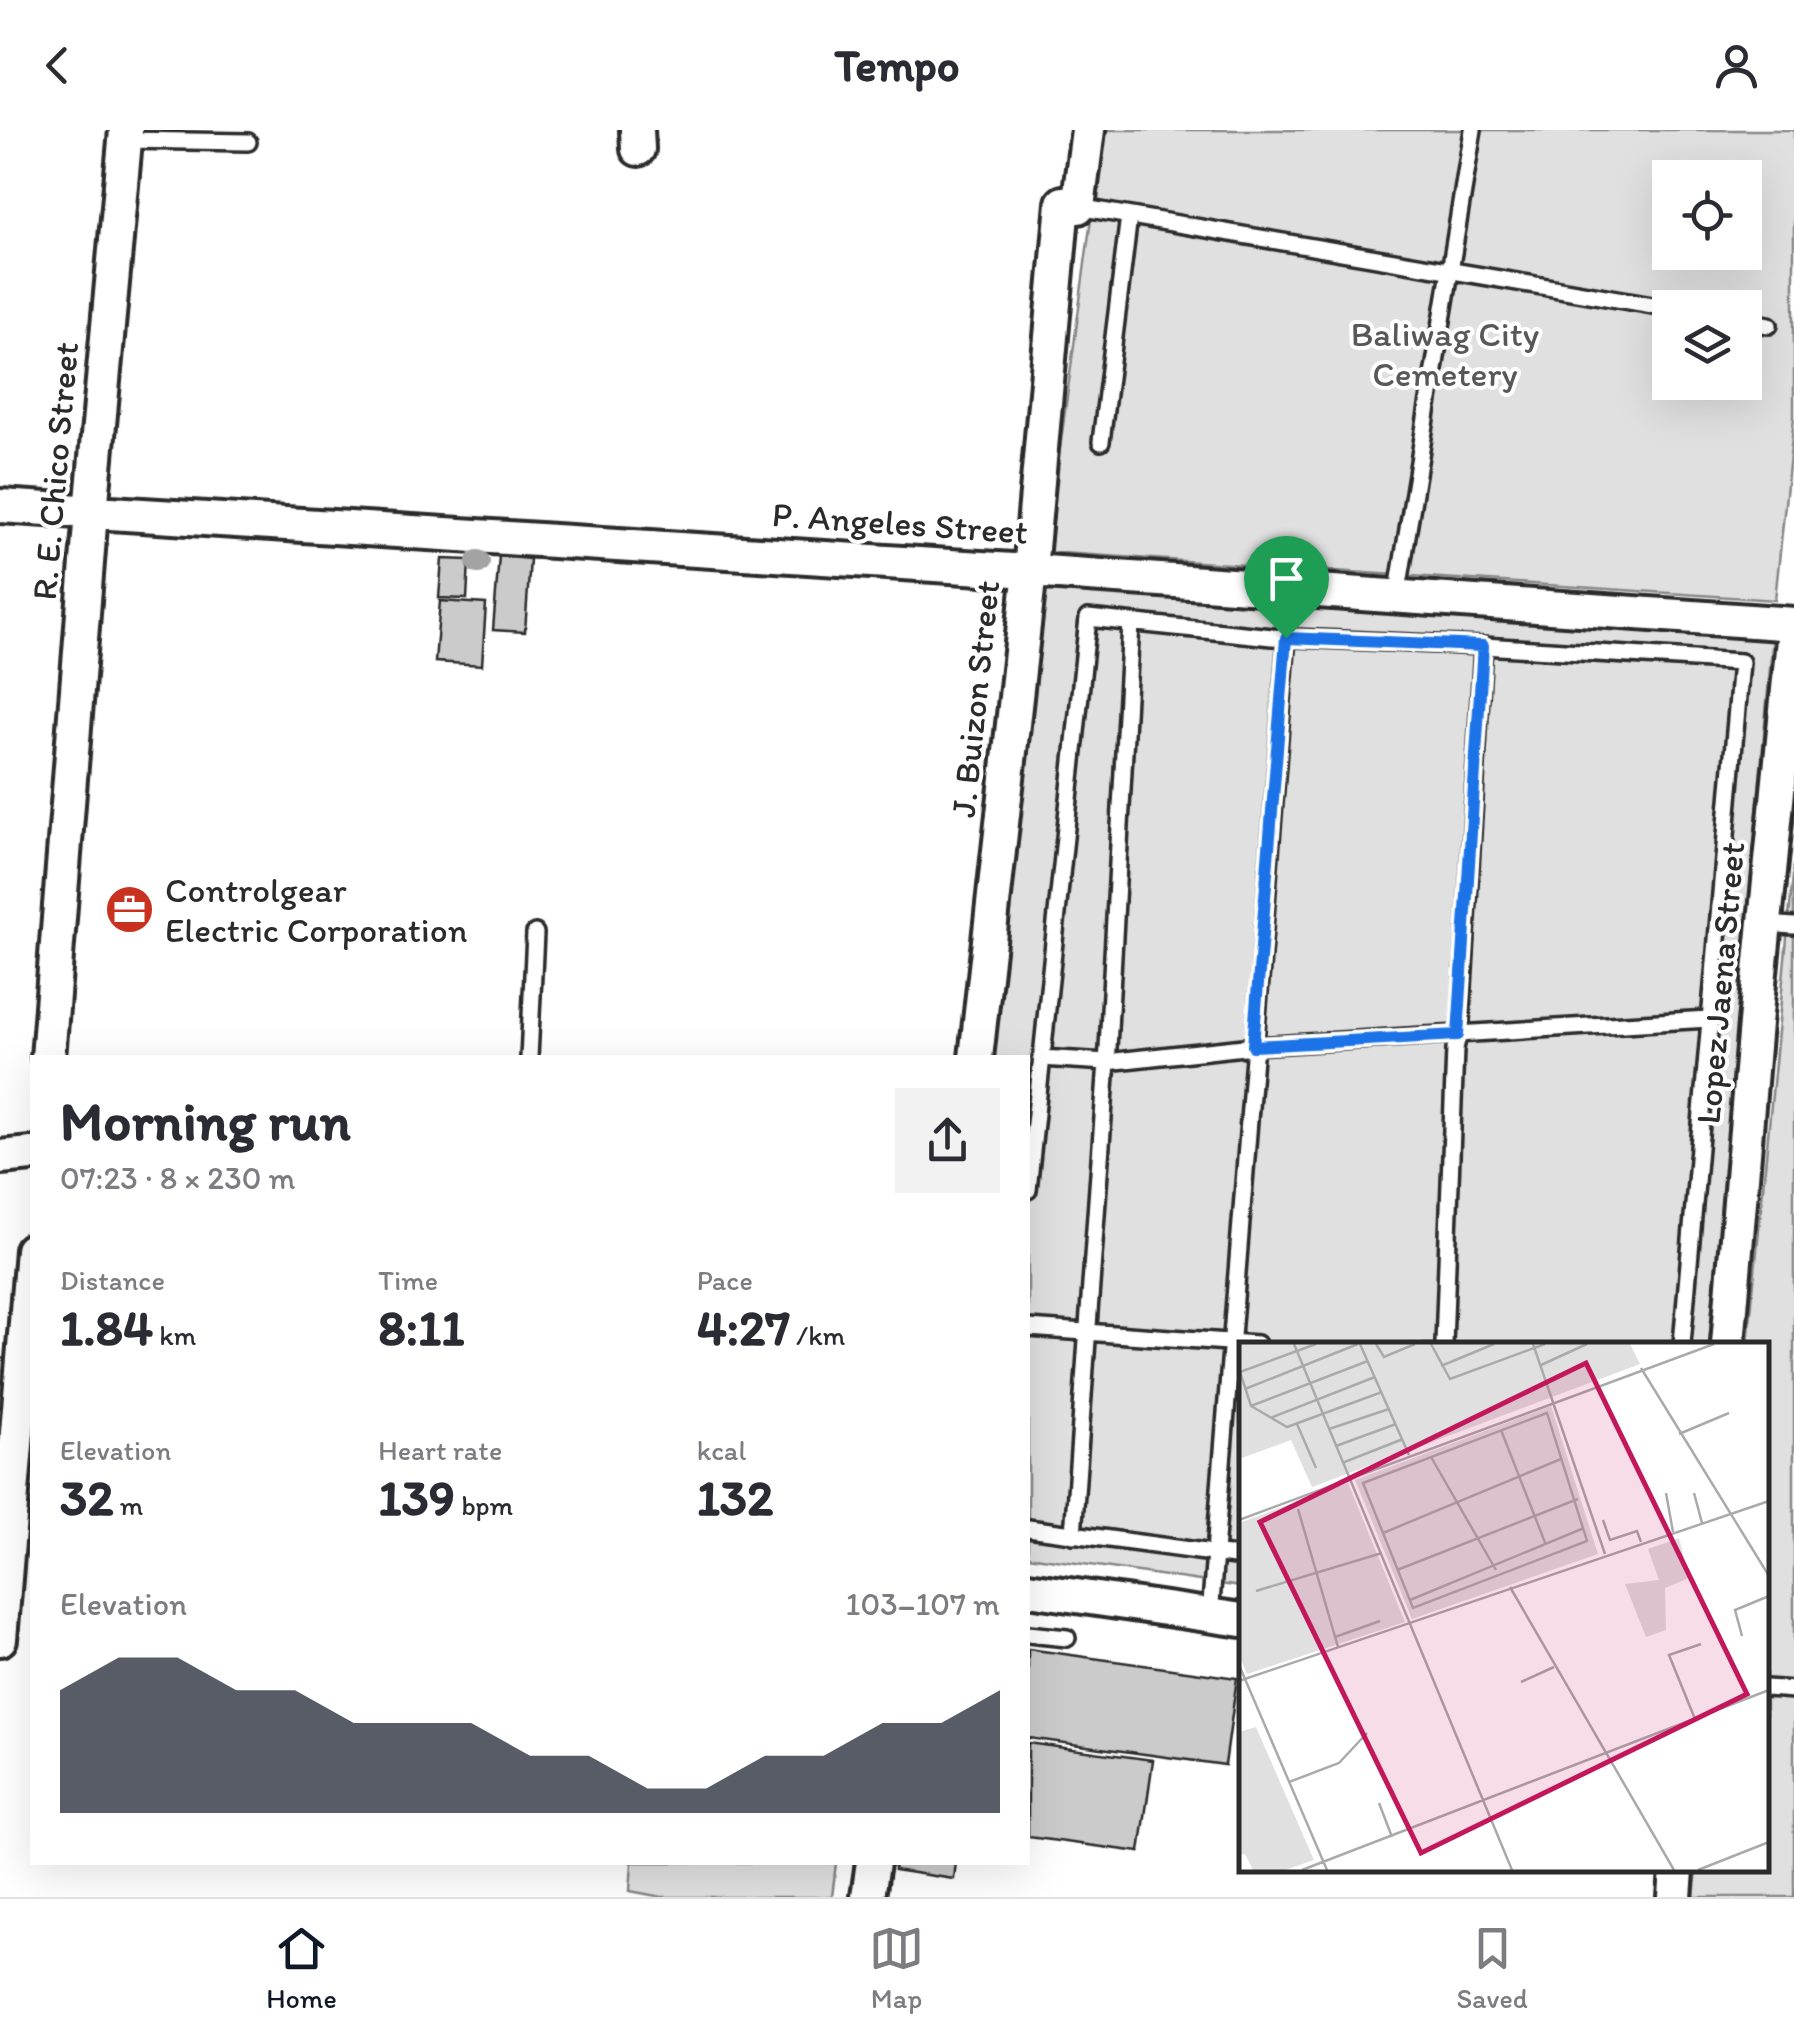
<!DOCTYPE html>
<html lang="en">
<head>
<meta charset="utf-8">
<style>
	:root { --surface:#fff; --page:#f2f2f3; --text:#2b2b33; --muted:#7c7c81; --line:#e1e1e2; --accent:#111827 }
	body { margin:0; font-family:Itim,sans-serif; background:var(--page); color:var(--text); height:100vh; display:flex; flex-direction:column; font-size:38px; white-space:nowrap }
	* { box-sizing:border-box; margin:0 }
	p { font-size:32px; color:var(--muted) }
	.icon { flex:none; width:55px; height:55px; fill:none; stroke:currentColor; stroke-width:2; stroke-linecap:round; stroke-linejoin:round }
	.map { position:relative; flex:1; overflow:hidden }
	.details { position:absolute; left:30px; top:925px; width:1000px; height:810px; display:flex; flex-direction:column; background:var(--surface); border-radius:0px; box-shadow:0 10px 40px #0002 }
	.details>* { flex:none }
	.buttons { position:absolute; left:1652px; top:30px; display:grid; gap:20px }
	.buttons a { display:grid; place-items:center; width:110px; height:110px; border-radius:0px; background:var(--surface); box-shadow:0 10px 40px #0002; font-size:50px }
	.pin { position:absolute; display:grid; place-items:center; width:85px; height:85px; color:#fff; margin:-102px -42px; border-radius:50% 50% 50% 0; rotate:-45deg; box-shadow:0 0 10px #0007 }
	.pin .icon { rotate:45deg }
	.round { display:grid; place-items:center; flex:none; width:105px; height:105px; border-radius:0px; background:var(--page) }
	.overview { display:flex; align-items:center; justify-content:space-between; height:170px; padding:0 30px }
	h1 { font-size:55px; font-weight:700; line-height:75px }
	.stats { display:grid; grid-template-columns:repeat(3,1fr); gap:15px; height:170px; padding:10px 30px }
	.stats div { display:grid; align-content:center }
	.stats b { font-size:50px; font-weight:700 }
	.stats small { font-size:28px; font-weight:400 }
	.stats p { font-size:28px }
	.chart { height:280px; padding:20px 30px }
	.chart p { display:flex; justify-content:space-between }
	.chart svg { width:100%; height:180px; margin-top:10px; fill:var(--accent); opacity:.7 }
	header { display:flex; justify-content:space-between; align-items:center; height:130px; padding:0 30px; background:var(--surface); font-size:45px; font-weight:700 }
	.menu { display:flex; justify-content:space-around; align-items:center; height:140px; border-top:2px solid var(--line); background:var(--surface); font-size:28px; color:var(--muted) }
	.menu a { display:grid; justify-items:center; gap:5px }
	.menu .selected { color:var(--accent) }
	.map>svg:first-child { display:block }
	.green { fill:#e0e0e0; stroke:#868686; stroke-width:2.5; fill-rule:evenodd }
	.building { fill:#cbcbcb; stroke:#2b2b2b; stroke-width:2.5 }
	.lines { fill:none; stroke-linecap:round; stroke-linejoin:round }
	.service-casing { stroke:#2b2b2b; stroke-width:22 }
	.minor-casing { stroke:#2b2b2b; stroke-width:40 }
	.service { stroke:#fff; stroke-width:15 }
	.minor { stroke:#fff; stroke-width:32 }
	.tree { fill:#a3a3a3 }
	.route-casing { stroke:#fff; stroke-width:20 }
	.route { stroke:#1a73e8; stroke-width:12 }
	.labels { text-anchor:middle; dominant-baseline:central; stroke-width:8; stroke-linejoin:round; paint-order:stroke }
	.park-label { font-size:35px; fill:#585858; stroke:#fff }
	.street-label { font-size:35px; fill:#2b2b2b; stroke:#fff }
	.poi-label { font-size:35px; fill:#2b2b2b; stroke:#fff; text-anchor:start }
	.inset-road { fill:none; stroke:#aaa; stroke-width:2.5 }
	.view { fill:#c2185b; fill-opacity:0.15; stroke:#c2185b; stroke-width:5 }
	.inset-edge { fill:none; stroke:#2b2b2b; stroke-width:5 }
</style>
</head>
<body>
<header><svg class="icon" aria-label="back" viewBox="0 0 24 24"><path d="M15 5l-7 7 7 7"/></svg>Tempo<svg class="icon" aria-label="person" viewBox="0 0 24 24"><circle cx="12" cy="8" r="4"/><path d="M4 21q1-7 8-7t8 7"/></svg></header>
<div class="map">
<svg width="1794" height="1767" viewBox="0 0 1794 1767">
	<rect width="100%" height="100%" fill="#fff"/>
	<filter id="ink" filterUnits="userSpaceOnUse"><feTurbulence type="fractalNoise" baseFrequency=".01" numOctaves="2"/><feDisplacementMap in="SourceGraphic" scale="20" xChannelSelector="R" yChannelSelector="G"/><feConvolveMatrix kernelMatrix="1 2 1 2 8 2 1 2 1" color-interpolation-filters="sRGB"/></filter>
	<g filter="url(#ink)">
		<path class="green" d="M 1103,0 L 1794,0 L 1794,287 L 1775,470 L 1046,422 ZM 1670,48 L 1745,48 L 1745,122 L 1670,122 ZM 1670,178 L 1745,178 L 1745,252 L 1670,252 Z
			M 1045,458 L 1773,505 L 1709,1214 L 1242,1214 L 1241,1457 L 1028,1426 L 1028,928 L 988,928 Z
			M 1794,735 L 1794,1767 L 1694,1767 L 1697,1740 L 1766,1740 L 1766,1214 L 1748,1214 Z
			M 632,1733 L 632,1732 L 836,1733 L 832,1767 L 662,1767 L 630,1761 Z"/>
		<path class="building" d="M 499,426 L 530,429 L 525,502 L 493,500 Z
			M 442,429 L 469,430 L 467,469 L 439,468 Z
			M 440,471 L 486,474 L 482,535 L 435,532 Z
			M 1028,1519 L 1237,1548 L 1225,1635 L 1028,1608 Z
			M 1028,1613 L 1153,1630 L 1140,1722 L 1028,1707 Z
			M 895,1732 L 956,1732 L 954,1749 L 894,1740 Z"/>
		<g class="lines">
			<defs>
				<path id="service" d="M 125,10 L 248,12
					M 1078,77 L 1670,178
					M 1745,191 L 1769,195
					M 1101,312 L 1129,86
					M 1397,467 L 1473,0
					M 1765,794 L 1794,796
					M 529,928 L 535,803
					M 1041,928 L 1107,932 L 1253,916 L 1709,889
					M 1028,1060 L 1088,488 L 1272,507 L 1483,516 L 1741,532 L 1682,1214
					M 1028,1198 L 1257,1214
					M 1444,1214 L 1455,919 L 1461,891 L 1483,516
					M 1028,1398 L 1242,1427
					M 1073,1405 L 1108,918 L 1131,493
					M 1210,1486 L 1286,520 L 1287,460
					M 1028,1504 L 1067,1508
					M 1766,1558 L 1794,1560"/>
				<path id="minor" d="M 637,0 L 638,19
					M 0,376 L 1030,441 L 1794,494
					M 48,928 L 91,382 L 126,0
					M 976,928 L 1030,441 L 1063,73 L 1078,77 L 1088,0
					M 0,1027 L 32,1024
					M 1728,1214 L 1755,893 L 1794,499
					M 1028,1459 L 1242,1490
					M 0,1509 L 32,1120
					M 868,1767 L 873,1732
					M 1675,1767 L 1677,1740"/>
			</defs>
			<use href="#service" class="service-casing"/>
			<use href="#minor" class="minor-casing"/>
			<use href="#service" class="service"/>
			<use href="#minor" class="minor"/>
		</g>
		<circle class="tree" cx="478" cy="432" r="12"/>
	</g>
	<g class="lines" filter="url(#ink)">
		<defs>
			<path id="route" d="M 1286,508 L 1483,516 L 1458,905 L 1253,916 Z"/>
		</defs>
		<use href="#route" class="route-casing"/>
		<use href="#route" class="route"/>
	</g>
	<defs>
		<symbol id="office-disc" viewBox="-11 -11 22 22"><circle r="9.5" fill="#c8321e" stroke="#fff"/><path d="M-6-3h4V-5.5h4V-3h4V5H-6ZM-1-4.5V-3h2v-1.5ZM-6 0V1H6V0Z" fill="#fff"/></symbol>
	</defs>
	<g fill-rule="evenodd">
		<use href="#office-disc" x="102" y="752" width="55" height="55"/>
	</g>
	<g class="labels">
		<g class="park-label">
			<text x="1445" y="204">Baliwag City<tspan x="1445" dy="40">Cemetery</tspan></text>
		</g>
		<g class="street-label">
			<text transform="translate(55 341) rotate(-85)">R. E. Chico Street</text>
			<text transform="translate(900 393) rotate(4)">P. Angeles Street</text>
			<text transform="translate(975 569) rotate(-84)">J. Buizon Street</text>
			<text transform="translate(1720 853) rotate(-85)">Lopez Jaena Street</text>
		</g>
		<g class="poi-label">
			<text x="165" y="760">Controlgear<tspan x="165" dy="40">Electric Corporation</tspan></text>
		</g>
	</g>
	<g transform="translate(1239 1212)">
		<rect width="530" height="530" fill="#fff"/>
		<path d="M 0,2 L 391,2 L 401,22 L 73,145 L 52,98 L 0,117 ZM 312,64 L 359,212 L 173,277 L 116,138 ZM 109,141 L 166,280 L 8,332 L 0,313 L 0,181 ZM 440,196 L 450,236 L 426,246 L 427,288 L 407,295 L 386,242 L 420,238 L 409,207 ZM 17,385 L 75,518 L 46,528 L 14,528 L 6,512 L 0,513 L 0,390 Z" fill="#e0e0e0"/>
		<path class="inset-road" d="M 55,2 L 273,528M 121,2 L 170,113M 137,2 L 145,15 L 176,2M 192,2 L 211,37 L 306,2M 294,2 L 366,212M 302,23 L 348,2M 202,24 L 255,2M 402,26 L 530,234M 0,27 L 12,64 L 48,85 L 143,50M 1,30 L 77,2M 6,47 L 119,2M 12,64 L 129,19M 308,71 L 348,199 L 174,266 L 124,141 ZM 31,76 L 136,35M 58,82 L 77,126M 90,87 L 150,67M 262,88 L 307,203M 440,92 L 490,71M 97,104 L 157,82M 192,115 L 257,228M 103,121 L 164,97M 427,151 L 434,190M 455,151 L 463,181M 59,167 L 99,305M 0,178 L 475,2M 364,178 L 371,198 L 398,189 L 402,200M 144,191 L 322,117M 158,228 L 339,157M 271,245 L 435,528M 17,249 L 143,211M 171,258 L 345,186M 503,294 L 496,268 L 530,254M 96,295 L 141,279M 0,323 L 88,528M 0,339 L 530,159M 282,340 L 315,325M 456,377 L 430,313 L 462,302M 50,440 L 100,421 L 128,391M 140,461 L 153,495M 63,528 L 530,348M 459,528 L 530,500"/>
		<path class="view" d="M 347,21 L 508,352 L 182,511 L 21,180 Z"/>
		<rect width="530" height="530" class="inset-edge"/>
	</g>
</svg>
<div class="buttons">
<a><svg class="icon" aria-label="locate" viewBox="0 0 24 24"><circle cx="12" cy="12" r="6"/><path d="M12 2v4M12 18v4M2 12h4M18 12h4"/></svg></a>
<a><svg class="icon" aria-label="layers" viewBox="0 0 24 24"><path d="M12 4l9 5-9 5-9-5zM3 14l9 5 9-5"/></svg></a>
</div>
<div class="pin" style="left:1286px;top:508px;background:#1e9e55"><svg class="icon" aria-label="arrive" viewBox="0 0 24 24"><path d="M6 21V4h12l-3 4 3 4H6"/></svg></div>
<section class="details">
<div class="overview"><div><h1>Morning run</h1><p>07:23 · 8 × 230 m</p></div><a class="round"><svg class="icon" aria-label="share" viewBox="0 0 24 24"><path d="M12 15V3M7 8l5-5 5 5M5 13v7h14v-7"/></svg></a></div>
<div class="stats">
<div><p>Distance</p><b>1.84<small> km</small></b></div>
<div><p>Time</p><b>8:11</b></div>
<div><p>Pace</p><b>4:27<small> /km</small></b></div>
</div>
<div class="stats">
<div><p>Elevation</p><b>32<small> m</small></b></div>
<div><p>Heart rate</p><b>139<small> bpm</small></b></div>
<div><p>kcal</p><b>132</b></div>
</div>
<div class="chart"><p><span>Elevation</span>103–107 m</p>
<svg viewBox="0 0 160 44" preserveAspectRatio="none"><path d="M0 44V14L10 6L20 6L30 14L40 14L50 22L60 22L70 22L80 30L90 30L100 38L110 38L120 30L130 30L140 22L150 22L160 14V44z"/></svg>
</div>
</section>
</div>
<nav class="menu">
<a class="selected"><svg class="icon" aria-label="home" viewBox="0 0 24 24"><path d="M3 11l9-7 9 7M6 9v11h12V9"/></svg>Home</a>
<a><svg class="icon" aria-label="map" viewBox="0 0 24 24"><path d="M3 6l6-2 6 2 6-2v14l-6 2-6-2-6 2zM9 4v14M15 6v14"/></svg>Map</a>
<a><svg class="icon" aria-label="saved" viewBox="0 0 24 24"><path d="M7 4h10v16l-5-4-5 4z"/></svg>Saved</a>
</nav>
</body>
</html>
